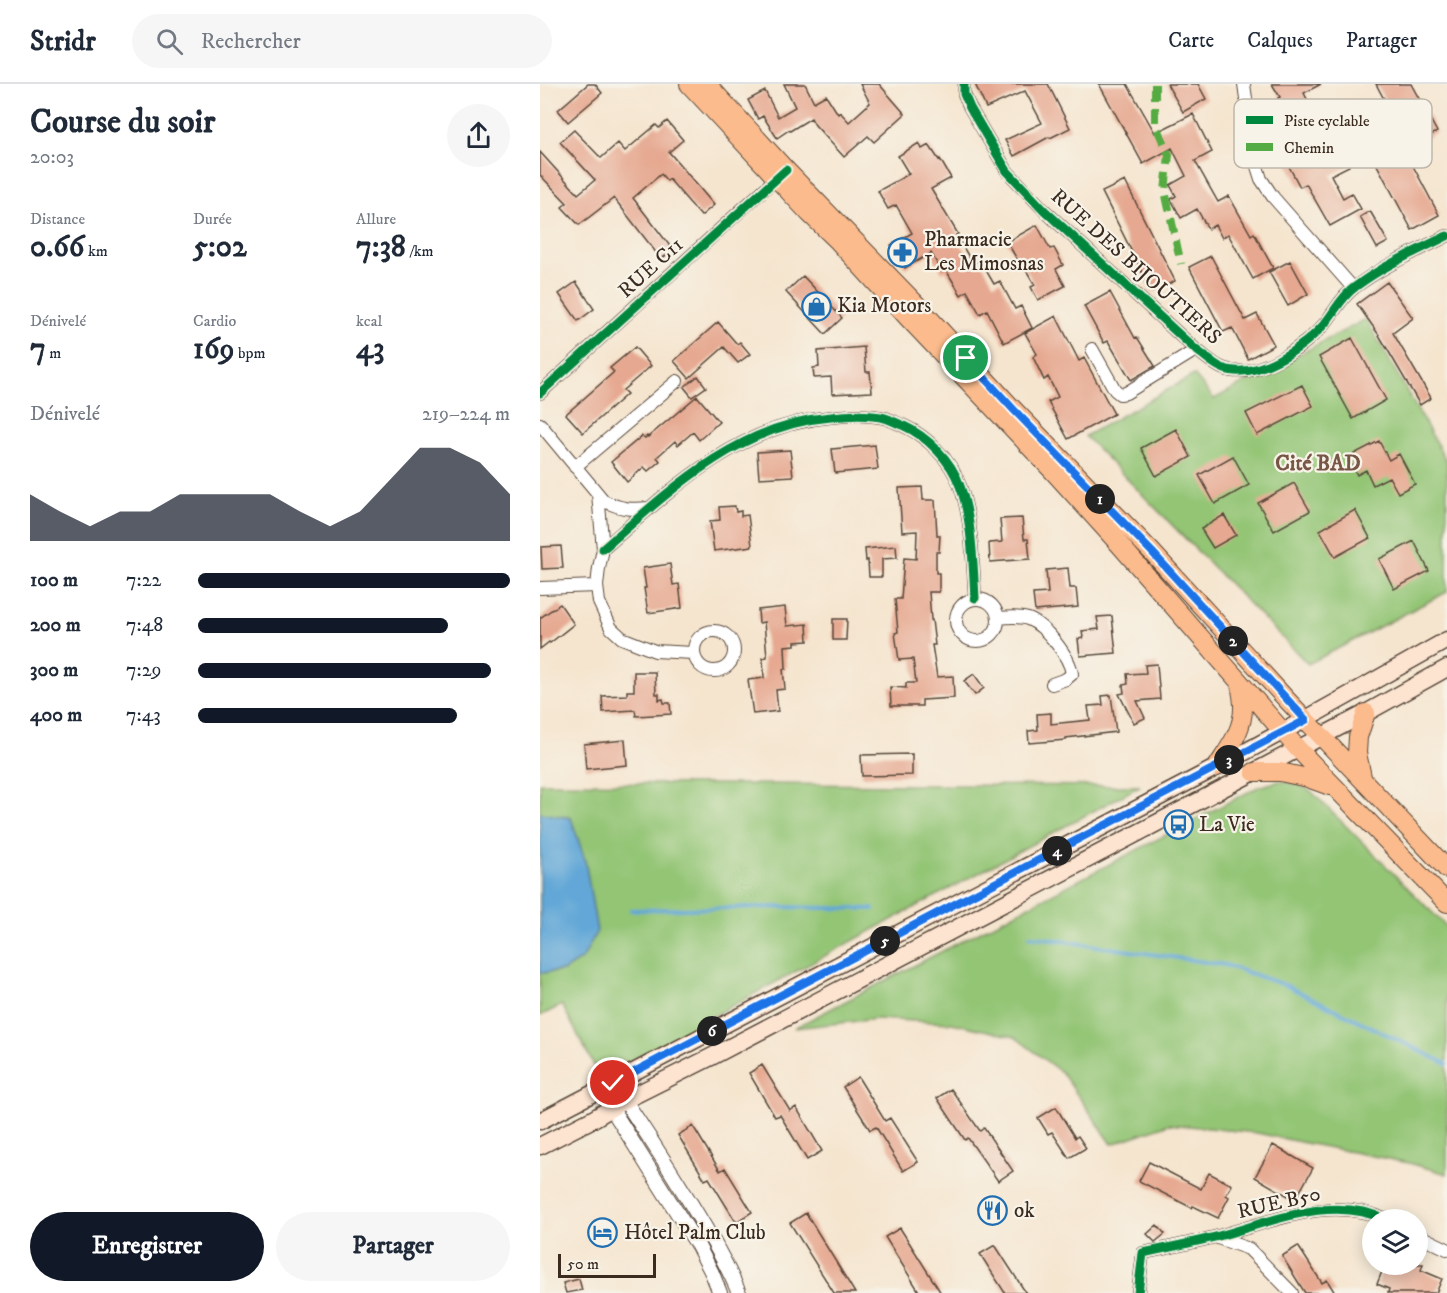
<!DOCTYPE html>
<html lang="fr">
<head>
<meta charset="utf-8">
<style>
	:root { --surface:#fff; --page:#f6f6f7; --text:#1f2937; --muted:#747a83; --line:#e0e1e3; --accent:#111827 }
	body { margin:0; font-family:"IM FELL DW Pica",serif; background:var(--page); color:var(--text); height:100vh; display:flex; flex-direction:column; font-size:22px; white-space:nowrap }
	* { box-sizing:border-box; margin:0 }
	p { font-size:20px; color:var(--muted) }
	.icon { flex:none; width:33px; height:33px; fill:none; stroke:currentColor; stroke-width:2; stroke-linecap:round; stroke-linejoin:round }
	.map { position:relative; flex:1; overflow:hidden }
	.panel { display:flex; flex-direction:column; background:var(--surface); width:540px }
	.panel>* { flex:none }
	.tools { position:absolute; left:822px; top:1125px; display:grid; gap:12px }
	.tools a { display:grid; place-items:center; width:66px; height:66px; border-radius:50%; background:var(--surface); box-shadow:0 3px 15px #0003; font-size:30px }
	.scale { position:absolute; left:18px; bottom:15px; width:98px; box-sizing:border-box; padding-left:6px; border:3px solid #3b2a1e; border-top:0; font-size:16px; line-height:21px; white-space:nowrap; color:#3b2a1e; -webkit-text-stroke:4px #f7f3e8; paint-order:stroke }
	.pin { position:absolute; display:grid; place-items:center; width:51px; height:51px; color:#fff; margin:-26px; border:3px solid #fff; border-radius:50%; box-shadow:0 2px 6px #0007 }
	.km { position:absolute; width:30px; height:30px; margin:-15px; border-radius:50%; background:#222; color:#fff; font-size:16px; line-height:30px; text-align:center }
	.round { display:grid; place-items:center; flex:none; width:63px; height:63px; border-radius:32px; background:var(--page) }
	.head { display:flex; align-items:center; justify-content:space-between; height:102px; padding:0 30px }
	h1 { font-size:33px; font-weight:700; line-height:45px }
	.figures { display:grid; grid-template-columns:repeat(3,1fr); gap:9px; height:102px; padding:6px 30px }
	.figures div { display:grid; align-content:center }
	.figures b { font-size:30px; font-weight:700 }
	.figures small { font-size:16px; font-weight:400 }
	.figures p { font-size:16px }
	.chart { height:168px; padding:12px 30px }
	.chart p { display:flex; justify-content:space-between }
	.chart svg { width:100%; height:108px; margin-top:6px; fill:var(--accent); opacity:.7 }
	.primary-button { display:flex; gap:12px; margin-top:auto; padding:12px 30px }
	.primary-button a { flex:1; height:69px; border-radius:36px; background:var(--accent); color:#fff; font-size:24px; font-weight:700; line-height:69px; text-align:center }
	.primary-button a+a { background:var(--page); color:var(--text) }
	ul { padding:0 30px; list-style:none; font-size:20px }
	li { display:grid; grid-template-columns:96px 72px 1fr; align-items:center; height:45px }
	li i { height:15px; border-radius:8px; background:var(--accent) }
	header { display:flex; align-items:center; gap:36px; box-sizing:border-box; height:84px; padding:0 30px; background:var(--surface); border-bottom:2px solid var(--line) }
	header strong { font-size:28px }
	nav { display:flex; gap:33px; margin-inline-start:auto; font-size:21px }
	.search { width:420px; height:54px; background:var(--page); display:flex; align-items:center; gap:15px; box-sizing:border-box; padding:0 21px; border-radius:33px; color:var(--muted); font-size:22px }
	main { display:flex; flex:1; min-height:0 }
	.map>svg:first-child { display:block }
	.green { fill:#93c575; stroke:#67784a; stroke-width:1.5 }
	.water { fill:#62a7d7; stroke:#4e687a; stroke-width:1.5 }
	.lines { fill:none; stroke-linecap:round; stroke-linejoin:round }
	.stream { stroke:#62a7d7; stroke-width:4 }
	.building { fill:#e6a890 }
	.minor-casing { stroke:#574639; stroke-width:14 }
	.tertiary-casing { stroke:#574639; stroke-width:16 }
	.secondary-casing { stroke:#574639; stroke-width:19 }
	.primary-casing { stroke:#574639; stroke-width:20 }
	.minor { stroke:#fff; stroke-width:12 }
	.tertiary { stroke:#fff; stroke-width:14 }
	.secondary { stroke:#fde4d1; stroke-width:16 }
	.primary { stroke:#fbbb8c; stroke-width:18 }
	.quiet { stroke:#55ab43; stroke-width:8; stroke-dasharray:15 8; stroke-linecap:butt }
	.cycleway-casing { stroke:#f7f3e8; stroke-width:13 }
	.cycleway { stroke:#00873e; stroke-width:9 }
	.route-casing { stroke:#fff; stroke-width:12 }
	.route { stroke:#1a73e8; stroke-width:8 }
	.labels { text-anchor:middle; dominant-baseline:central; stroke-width:4.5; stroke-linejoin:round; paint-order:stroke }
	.poi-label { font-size:21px; fill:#3b2a1e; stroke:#f7f3e8; text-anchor:start }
	.street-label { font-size:21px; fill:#3b2a1e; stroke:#f7f3e8 }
	.neighbourhood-label { font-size:22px; font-weight:bold; fill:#775646; stroke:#f7f3e8 }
	.key { fill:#f7f3e8; stroke:#bfb7ab; stroke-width:1.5 }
	.key-label { font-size:16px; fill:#3b2a1e }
</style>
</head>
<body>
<header>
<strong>Stridr</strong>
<div class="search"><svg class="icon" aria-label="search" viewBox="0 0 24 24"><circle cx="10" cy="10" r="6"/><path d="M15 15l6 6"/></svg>Rechercher</div>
<nav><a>Carte</a><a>Calques</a><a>Partager</a></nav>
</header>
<main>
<section class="panel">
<div class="head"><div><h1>Course du soir</h1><p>20:03</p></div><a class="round"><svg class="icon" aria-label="share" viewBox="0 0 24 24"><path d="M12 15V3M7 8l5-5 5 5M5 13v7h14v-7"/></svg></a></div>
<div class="figures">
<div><p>Distance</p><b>0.66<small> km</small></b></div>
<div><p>Durée</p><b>5:02</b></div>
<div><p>Allure</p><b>7:38<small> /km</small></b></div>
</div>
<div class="figures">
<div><p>Dénivelé</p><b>7<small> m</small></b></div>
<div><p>Cardio</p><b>169<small> bpm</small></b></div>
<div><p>kcal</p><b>43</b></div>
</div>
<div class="chart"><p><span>Dénivelé</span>219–224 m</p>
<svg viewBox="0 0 160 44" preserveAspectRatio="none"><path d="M0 44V25L10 32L20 38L30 32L40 32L50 25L60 25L70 25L80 25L90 32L100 38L110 32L120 19L130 6L140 6L150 12L160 25V44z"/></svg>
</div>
<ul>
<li><b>100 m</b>7:22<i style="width:100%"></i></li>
<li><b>200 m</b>7:48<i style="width:80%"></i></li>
<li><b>300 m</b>7:29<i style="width:94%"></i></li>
<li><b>400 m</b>7:43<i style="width:83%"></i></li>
</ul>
<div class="primary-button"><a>Enregistrer</a><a>Partager</a></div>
</section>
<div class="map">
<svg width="907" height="1209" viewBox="0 0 907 1209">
	<rect width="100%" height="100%" fill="#f7f3e8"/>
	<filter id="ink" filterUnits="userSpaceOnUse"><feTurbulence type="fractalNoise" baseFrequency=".0167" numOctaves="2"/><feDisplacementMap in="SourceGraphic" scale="12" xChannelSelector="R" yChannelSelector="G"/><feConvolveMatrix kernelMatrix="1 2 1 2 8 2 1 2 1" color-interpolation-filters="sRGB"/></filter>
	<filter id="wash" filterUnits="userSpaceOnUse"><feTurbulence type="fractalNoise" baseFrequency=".008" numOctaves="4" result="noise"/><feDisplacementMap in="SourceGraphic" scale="24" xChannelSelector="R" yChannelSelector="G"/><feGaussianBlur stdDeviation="1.35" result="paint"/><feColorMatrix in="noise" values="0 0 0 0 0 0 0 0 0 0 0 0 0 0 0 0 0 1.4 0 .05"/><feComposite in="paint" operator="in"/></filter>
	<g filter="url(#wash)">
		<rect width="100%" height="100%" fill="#f5e5cf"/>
		<path class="green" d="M 826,235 L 907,378 L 907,508 L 768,580 L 545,352 L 654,291 L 674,315 Z
			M 739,697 L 754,699 L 771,707 L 907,843 L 907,1090 L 869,1079 L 760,1058 L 717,1049 L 629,1040 L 572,1060 L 522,989 L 475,953 L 412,939 L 337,935 L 254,944 L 718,703 Z
			M 0,699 L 600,702 L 60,993 L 22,921 L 0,932 L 0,889 L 23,887 L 31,734 L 0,729 Z"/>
		<path class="water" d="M 0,729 L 31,734 L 45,776 L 57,847 L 43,874 L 23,887 L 0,889 Z"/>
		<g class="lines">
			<path class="stream" d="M 91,826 L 241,823 L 333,825
				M 490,852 L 685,881 L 745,901 L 907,980"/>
		</g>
		<g id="blocks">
			<path class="building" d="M 48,0 L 55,0 L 62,9 L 28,38 L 18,26 Z
				M 244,0 L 265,0 L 274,18 L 286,11 L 298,30 L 300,28 L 309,38 L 330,19 L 320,0 L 339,0 L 365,30 L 334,58 L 328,52 L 304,73 L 275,41 L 271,34 L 250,47 L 249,46 L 237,54 L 223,32 L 218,35 L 208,16 L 225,7 L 238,33 L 255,23 Z
				M 435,0 L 508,0 L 530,44 L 510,54 L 509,53 L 474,72 L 465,56 L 502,39 L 485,7 L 446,24 Z
				M 559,0 L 587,0 L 615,49 L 653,30 L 672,68 L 655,77 L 678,118 L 689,112 L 711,151 L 714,149 L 733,184 L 713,195 L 688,150 L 682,154 L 675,141 L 668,145 L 657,125 L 641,134 L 631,115 L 636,112 L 630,101 L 646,92 L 632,64 L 603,80 Z
				M 627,0 L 658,0 L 666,15 L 643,28 Z
				M 732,0 L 781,0 L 764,9 L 777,35 L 782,33 L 809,82 L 791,91 L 803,114 L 812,109 L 821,125 L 790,142 L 766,100 L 760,103 L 745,75 L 755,70 L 741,45 L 746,43 L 740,33 L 746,30 L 738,14 L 740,13 Z
				M 836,0 L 871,0 L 897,48 L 869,62 Z
				M 127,37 L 143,56 L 129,68 L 174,121 L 161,132 L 129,95 L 127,97 L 121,90 L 93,114 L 133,166 L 121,175 L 74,114 L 39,141 L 22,123 L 27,119 L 0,91 L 0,68 L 38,110 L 55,96 L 20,58 L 34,46 L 61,74 L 78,59 L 85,67 L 116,41 L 119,44 Z
				M 379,59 L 382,65 L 389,61 L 399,76 L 400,75 L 411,94 L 391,105 L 418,150 L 416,151 L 433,180 L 440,176 L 454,200 L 460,197 L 475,225 L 481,222 L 492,244 L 464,259 L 447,226 L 440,230 L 427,207 L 421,211 L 406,186 L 402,188 L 391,169 L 365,184 L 351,161 L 372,149 L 356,121 L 348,125 L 338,107 L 369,90 L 358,72 Z
				M 864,65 L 899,131 L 872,146 L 836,79 Z
				M 585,97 L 635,197 L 612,208 L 562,108 Z
				M 830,127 L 848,158 L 837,164 L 820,133 Z
				M 497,141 L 510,165 L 514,164 L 523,181 L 516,185 L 525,202 L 498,216 L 491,203 L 495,201 L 480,176 L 478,177 L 467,158 Z
				M 671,172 L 705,236 L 717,230 L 734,261 L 708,275 L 692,244 L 683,248 L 649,183 Z
				M 750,177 L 768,210 L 748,222 L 729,188 Z
				M 263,192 L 302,234 L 285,250 L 246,208 Z
				M 36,198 L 54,225 L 38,237 L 19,210 Z
				M 847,198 L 873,234 L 853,249 L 891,314 L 880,321 L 839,251 L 817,220 Z
				M 570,208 L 595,254 L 597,253 L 615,282 L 591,296 L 568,257 L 564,259 L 544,222 Z
				M 516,232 L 539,277 L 544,274 L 574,330 L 528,355 L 508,318 L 518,313 L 508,293 L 504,296 L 493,273 L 497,270 L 485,249 Z
				M 178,238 L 197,260 L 200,258 L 210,270 L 198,279 L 184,263 L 149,294 L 134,277 Z
				M 812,254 L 846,316 L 813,335 L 779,273 Z
				M 95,263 L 111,282 L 83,306 L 87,310 L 43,349 L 26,330 L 74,288 L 70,284 Z
				M 324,263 L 326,288 L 330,288 L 332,308 L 292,310 L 291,293 L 274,294 L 273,284 L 279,283 L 278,267 Z
				M 158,292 L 166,303 L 152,313 L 144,303 Z
				M 762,301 L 773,322 L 717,351 L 706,329 Z
				M 157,312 L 179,338 L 159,356 L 153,348 L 138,361 L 135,357 L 117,373 L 120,377 L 108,387 L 104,383 L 87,398 L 71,378 L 102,352 L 105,354 L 107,352 L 108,353 Z
				M 636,345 L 651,373 L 616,392 L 601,364 Z
				M 839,357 L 849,376 L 859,370 L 875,400 L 858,409 L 849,393 L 833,401 L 826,386 L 817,391 L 808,373 Z
				M 335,361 L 338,385 L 295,389 L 292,365 Z
				M 250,366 L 253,392 L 219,394 L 217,368 Z
				M 693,372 L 709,401 L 675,420 L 659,391 Z
				M 754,399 L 770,427 L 734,447 L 718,419 Z
				M 382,403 L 383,416 L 395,416 L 397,451 L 400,451 L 399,468 L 396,468 L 396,489 L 399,489 L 399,508 L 389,508 L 391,536 L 392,536 L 395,561 L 392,561 L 397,593 L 413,592 L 414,614 L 382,616 L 382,622 L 351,622 L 350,603 L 366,604 L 366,599 L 376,599 L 373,575 L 359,576 L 355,549 L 358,548 L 355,515 L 361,515 L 364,474 L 376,475 L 377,447 L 362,448 L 359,404 Z
				M 195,422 L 196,428 L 201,427 L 201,432 L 208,431 L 212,462 L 174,467 L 170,437 L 180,436 L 179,423 Z
				M 815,426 L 830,454 L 795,473 L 780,446 Z
				M 684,431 L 696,451 L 673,464 L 661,445 Z
				M 482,434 L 484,455 L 488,455 L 490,475 L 450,478 L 449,459 L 462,458 L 460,435 Z
				M 874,457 L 889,487 L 854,505 L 839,475 Z
				M 21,462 L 23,484 L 2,485 L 1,463 Z
				M 356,462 L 357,474 L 342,475 L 342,493 L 329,493 L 328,476 L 326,477 L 325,465 Z
				M 130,480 L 133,501 L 139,500 L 142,524 L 108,529 L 104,504 L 106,504 L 103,484 Z
				M 528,484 L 530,504 L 536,504 L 538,523 L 495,527 L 493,510 L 508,509 L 506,486 Z
				M 20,520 L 34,540 L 10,559 L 9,558 L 0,565 L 0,534 Z
				M 245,523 L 247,542 L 267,540 L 268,557 L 255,558 L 255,561 L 245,562 L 246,585 L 243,585 L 245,605 L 236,606 L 238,627 L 213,630 L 208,596 L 224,594 L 223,574 L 227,573 L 224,538 L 219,539 L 218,526 Z
				M 572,532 L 576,569 L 540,572 L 538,555 L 543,554 L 542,547 L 559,545 L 557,533 Z
				M 293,535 L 307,535 L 306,556 L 293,556 Z
				M 617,580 L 620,615 L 597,617 L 605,634 L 594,639 L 579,610 L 584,609 L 583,601 L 588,600 L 587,590 L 606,589 L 605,581 Z
				M 94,588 L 115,588 L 116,610 L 119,610 L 119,616 L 123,615 L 124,619 L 130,619 L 131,630 L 96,632 L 95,626 L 63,628 L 62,612 L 87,611 L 87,607 L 94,607 Z
				M 434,590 L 444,604 L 435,611 L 424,597 Z
				M 571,611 L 576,648 L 526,654 L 526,656 L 489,659 L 488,647 L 498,646 L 497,630 L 511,629 L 511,640 L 550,636 L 548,622 L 563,621 L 562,612 Z
				M 85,656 L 87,681 L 46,685 L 44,660 Z
				M 372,670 L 372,691 L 322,692 L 321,671 Z
				M 222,981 L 250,1027 L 256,1023 L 282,1067 L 267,1076 L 240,1031 L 235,1033 L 209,989 Z
				M 318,993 L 345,1037 L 350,1034 L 378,1078 L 363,1087 L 336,1043 L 330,1046 L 303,1003 Z
				M 411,1005 L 440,1047 L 444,1044 L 473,1087 L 458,1097 L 428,1054 L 425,1056 L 397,1014 Z
				M 516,1023 L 535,1054 L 538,1052 L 546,1064 L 529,1074 L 512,1048 L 508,1050 L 498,1034 Z
				M 153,1042 L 180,1087 L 185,1084 L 212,1128 L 196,1138 L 169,1094 L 165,1096 L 138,1051 Z
				M 733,1061 L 773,1084 L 755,1116 L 715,1093 Z
				M 609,1078 L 661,1105 L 669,1089 L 692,1101 L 686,1111 L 689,1113 L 678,1134 L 653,1122 L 652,1124 L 599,1097 Z
				M 266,1129 L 315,1209 L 294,1209 L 250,1139 Z
				M 617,1141 L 625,1150 L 615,1158 L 607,1150 Z
				M 360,1144 L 401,1209 L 380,1209 L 345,1153 Z
				M 455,1161 L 486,1209 L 465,1209 L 440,1170 Z
				M 758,1162 L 782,1199 L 787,1196 L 795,1209 L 765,1209 L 742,1172 Z
				M 845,1180 L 883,1180 L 881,1186 L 902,1195 L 896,1209 L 848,1209 L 849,1205 L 837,1200 Z
				M 39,1195 L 42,1206 L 26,1209 L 23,1199 Z"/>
		</g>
	</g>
	<g filter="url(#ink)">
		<use href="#blocks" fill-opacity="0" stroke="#574639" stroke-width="1.5"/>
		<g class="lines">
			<defs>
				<path id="minor" d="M 424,0 L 424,10 L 430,24 L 467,87 L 504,126 L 656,266 C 664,271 673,280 682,284 C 714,298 766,263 786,238 C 795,227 802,212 815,203 C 843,182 876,167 907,152
					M 704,0 L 714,73 L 721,95 L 733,113 L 813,204
					M 552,265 L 575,306 L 580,310 L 586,309 L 656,266
					M 0,309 L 241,90
					M 0,340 L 64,417 C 81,425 91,426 109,424
					M 35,383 L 137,297
					M 58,410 L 63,465 L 59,484 L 57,502 L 59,518 L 71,544 L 82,554 L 115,567 L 153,569
					M 63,465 C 129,407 199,340 291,333 C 308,331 328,330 345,334 C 351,336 357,339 362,341 C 387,352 411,376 420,402 C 432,434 433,480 435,514
					M 0,504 L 57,502
					M416 536a21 21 0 1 1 42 0a21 21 0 1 1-42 0Z
					M 459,534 C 468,533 479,532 488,535 C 505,541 530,573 532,590 L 526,595 L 512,600
					M154 567a20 20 0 1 1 40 0a20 20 0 1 1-40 0Z
					M 878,1151 L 907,1165
					M 675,1153 L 709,1165 L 752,1209
					M 598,1209 L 603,1169 C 627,1164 651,1159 675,1153 C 729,1139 792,1109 846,1136"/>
				<path id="tertiary" d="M 73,999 C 99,1037 124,1076 148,1115 C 167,1146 185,1176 199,1209
					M 60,1006 L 158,1162 L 172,1189 L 180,1209"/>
				<path id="secondary" d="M 0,1037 L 677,683 L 766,635 L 907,556
					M 0,1062 L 53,1035 L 85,1016 L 171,973 L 714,688 L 826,629 L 907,584"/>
				<path id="primary" d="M 149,0 L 269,129 L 297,156 L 369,235 L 512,386 L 579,460 L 758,665 L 907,819
					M 167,0 L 246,86 L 378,222 L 474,326 L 612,468 L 747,616 L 907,785
					M 677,683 C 689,664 704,645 703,622 C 703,615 701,606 700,599
					M 714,688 L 740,688 L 768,694 L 790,702
					M 822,693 L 817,669 L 818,653 L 826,629"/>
			</defs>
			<use href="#minor" class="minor-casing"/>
			<use href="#tertiary" class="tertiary-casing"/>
			<use href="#secondary" class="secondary-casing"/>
			<use href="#primary" class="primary-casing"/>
			<use href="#minor" class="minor"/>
			<use href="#tertiary" class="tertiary"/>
			<use href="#secondary" class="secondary"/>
			<use href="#primary" class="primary"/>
			<path class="quiet" d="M 615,0 L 615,40 L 629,71 L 625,107 L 641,180"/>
			<defs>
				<path id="cycleway" d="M 424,0 L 424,10 L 430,24 L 467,87 L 504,126 L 656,266 C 664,271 673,280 682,284 C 714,298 766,263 786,238 C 795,227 802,212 815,203 C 843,182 876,167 907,152
					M 0,309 L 246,86
					M 63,465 C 129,407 199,340 291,333 C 308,331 328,330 345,334 C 351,336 357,339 362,341 C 387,352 411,376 420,402 C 432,434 433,480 435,514
					M 598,1209 L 603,1169 C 627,1164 651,1159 675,1153 C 729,1139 792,1109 846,1136"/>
			</defs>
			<use href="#cycleway" class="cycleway-casing"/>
			<use href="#cycleway" class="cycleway"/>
		</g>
	</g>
	<g class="lines" filter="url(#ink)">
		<defs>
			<path id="route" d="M 73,999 L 766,636 L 612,468 L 474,326 L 426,274"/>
		</defs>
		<use href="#route" class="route-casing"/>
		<use href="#route" class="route"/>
	</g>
	<defs>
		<symbol id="pharmacy-ring" viewBox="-11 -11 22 22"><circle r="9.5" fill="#f7f3e8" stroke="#1f6fb2" stroke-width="1.5"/><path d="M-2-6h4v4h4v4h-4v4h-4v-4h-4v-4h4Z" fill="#1f6fb2"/></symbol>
		<symbol id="shop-ring" viewBox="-11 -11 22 22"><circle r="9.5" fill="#f7f3e8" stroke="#1f6fb2" stroke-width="1.5"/><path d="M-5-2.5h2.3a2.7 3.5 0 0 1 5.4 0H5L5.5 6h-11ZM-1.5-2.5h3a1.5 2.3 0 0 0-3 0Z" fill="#1f6fb2"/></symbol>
		<symbol id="bus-ring" viewBox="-11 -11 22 22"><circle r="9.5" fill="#f7f3e8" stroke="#1f6fb2" stroke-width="1.5"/><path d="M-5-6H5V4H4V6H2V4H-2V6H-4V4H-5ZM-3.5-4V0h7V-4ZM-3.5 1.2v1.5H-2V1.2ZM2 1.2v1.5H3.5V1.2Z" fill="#1f6fb2"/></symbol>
		<symbol id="restaurant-ring" viewBox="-11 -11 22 22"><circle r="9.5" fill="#f7f3e8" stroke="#1f6fb2" stroke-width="1.5"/><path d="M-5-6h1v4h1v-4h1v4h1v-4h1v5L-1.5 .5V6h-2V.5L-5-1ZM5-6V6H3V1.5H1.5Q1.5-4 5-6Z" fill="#1f6fb2"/></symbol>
		<symbol id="hotel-ring" viewBox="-11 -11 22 22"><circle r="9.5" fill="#f7f3e8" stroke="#1f6fb2" stroke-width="1.5"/><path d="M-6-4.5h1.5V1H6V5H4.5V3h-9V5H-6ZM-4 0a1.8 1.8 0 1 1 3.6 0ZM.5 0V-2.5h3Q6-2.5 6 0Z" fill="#1f6fb2"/></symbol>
	</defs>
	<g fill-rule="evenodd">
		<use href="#pharmacy-ring" x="346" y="152" width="33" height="33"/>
		<use href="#shop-ring" x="260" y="206" width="33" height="33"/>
		<use href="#bus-ring" x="622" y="724" width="33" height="33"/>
		<use href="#restaurant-ring" x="436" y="1110" width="33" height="33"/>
		<use href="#hotel-ring" x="46" y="1132" width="33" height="33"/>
	</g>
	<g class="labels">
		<g class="poi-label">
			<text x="384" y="156">Pharmacie<tspan x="384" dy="24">Les Mimosnas</tspan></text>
			<text x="297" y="222">Kia Motors</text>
			<text x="659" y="741">La Vie</text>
			<text x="474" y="1127">ok</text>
			<text x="84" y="1149">Hôtel Palm Club</text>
		</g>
		<g class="street-label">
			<text transform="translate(596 183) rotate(42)">RUE DES BIJOUTIERS</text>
			<text transform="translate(111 184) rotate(-42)">RUE C11</text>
			<text transform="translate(739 1119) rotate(-13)">RUE B50</text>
		</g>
		<g class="neighbourhood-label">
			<text x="778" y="379">Cité BAD</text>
		</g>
	</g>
	<rect x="694" y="15" width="198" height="69" rx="9" class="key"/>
	<rect x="706" y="32" width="27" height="8" fill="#00873e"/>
	<rect x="706" y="59" width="27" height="8" fill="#55ab43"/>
	<g class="key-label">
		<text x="744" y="42">Piste cyclable</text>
		<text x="744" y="69">Chemin</text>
	</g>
</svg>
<div class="tools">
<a><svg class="icon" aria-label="layers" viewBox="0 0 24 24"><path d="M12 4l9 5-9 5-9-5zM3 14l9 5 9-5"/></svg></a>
</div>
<div class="scale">50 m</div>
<div class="pin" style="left:426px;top:274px;background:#1e9e55"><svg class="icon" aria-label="arrive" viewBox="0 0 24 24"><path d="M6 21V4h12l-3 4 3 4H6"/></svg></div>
<div class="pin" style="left:73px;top:999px;background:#d93025"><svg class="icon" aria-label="check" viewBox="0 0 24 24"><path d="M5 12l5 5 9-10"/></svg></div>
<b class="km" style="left:560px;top:415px">1</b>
<b class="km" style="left:693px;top:557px">2</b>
<b class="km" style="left:689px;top:676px">3</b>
<b class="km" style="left:517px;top:767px">4</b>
<b class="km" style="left:345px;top:857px">5</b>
<b class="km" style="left:172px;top:947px">6</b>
</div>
</main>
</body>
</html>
